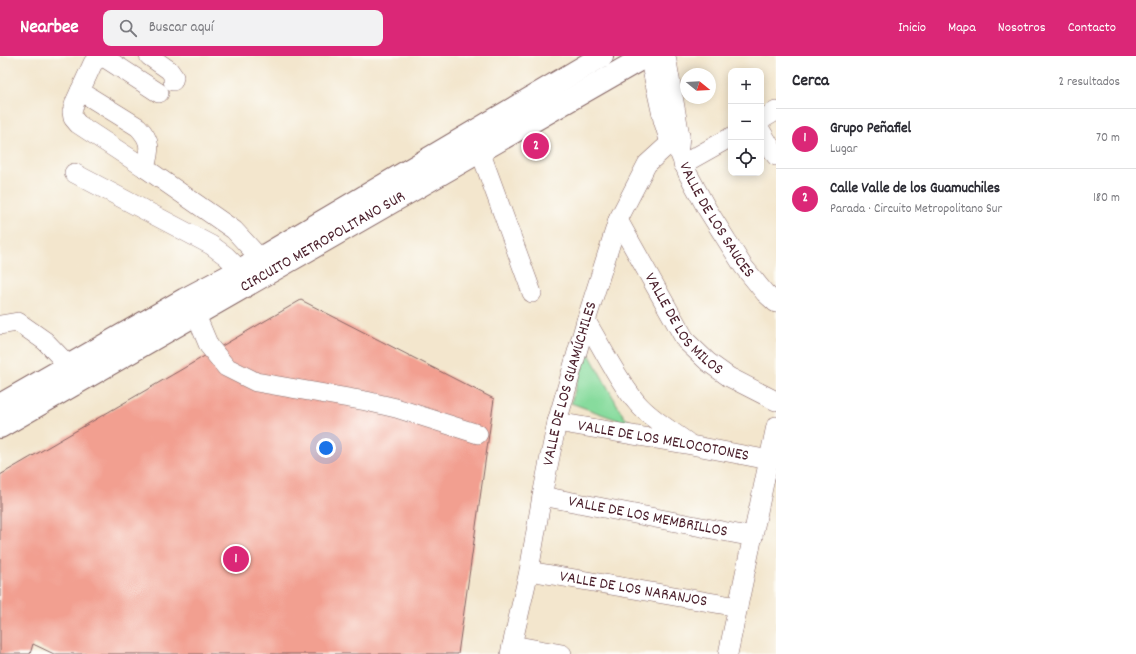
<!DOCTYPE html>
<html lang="es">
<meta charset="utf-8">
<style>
:root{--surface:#fff;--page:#f2f2f3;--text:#2b2b33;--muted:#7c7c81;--line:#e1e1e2;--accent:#db2777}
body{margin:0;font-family:Dekko,sans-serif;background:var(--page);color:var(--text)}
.controls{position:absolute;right:12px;top:12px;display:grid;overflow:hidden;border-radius:8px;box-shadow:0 2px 10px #0003}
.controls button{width:36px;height:36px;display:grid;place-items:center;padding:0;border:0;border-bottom:1px solid var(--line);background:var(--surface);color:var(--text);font:20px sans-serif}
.compass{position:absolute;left:680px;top:12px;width:36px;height:36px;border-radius:50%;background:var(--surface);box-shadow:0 2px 10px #0003;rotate:108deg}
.you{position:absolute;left:326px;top:392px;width:14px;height:14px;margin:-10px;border:3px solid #fff;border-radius:50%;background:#1a73e8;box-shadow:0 0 0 6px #1a73e833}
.badge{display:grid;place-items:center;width:26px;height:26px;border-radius:50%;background:var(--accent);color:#fff;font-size:13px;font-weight:700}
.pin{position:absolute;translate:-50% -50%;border:2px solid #fff;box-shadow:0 1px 4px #0006}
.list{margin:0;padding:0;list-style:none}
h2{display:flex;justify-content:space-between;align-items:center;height:52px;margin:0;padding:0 16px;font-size:17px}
h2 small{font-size:13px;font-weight:400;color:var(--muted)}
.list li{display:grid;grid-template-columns:26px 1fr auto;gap:12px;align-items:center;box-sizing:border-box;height:60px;padding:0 16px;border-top:1px solid var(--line)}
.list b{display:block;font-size:15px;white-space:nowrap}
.list p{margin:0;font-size:13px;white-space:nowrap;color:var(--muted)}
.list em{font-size:13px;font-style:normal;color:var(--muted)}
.icon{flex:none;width:22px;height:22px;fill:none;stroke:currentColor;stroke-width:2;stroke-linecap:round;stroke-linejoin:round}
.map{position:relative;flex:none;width:776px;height:598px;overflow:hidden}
header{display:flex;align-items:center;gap:24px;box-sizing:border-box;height:56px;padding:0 20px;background:var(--accent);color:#fff}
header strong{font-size:19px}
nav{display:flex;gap:22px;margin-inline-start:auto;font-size:14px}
.search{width:280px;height:36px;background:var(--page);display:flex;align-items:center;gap:10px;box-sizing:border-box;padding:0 14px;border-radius:8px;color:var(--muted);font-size:15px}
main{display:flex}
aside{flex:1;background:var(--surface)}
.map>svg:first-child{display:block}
.green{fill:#87db9d;stroke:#687d64}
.building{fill:#f29f90}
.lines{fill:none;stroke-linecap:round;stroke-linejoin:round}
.minor-casing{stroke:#856564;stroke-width:20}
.major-casing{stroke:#856564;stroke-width:24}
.minor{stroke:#fff;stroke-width:19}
.major{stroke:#fff;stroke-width:22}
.labels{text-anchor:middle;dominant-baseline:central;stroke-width:3;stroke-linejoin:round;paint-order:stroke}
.street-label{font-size:16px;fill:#4a1f2b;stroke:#fdfcf7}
</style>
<header>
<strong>Nearbee</strong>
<div class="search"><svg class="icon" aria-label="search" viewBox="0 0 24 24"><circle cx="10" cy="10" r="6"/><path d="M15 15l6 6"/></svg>Buscar aquí</div>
<nav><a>Inicio</a><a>Mapa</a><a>Nosotros</a><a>Contacto</a></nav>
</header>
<main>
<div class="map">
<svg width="776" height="598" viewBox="0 0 776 598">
<rect width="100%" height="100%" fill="#fdfcf7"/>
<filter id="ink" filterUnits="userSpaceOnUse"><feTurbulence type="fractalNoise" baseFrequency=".025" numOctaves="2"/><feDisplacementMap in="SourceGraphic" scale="8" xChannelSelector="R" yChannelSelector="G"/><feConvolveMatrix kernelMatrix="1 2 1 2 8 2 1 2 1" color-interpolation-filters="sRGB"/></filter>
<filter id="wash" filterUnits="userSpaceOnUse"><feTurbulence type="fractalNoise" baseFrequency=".012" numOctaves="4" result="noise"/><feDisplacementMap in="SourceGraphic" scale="16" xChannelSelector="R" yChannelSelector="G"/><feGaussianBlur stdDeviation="0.9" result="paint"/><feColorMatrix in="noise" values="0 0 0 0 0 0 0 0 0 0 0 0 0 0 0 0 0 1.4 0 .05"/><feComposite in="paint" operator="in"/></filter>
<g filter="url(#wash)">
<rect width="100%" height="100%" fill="#f3e6cd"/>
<!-- green -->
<path class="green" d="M587 294 624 361 637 371 571 347Z"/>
<g id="blocks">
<!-- building -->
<path class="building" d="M301 244 494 343 458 598H54L33 588 30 598H0V419Z"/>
</g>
</g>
<g filter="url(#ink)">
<use href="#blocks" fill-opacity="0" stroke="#856564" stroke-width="1"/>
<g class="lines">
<defs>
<g id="minor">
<path d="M102 0 93 7 75 46 72 56 73 62 78 68 145 112 234 174 270 213"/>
<path d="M102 0 159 37"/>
<path d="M149 0 169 14 174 21 173 25"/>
<path id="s1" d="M649 0 663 64 670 87 679 96 688 118 707 153 743 210 765 237 776 247"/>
<path d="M666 0 680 80 679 91"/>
<path d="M80 35 138 71C152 85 150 94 145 112"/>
<path d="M761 64 776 55"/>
<path d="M761 75 776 100"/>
<path d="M472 84 480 95 532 237"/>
<path d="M683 108 731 81"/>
<path d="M74 117 211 189 226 200 240 214"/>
<path id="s2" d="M618 164 686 285 708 306 729 321 776 345"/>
<path d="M190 245 209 290 226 311 256 326 366 345 396 352 478 378"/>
<path d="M586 265C602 291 618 325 638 348 651 363 672 375 687 386"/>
<path d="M0 269 18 266 45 285 69 310"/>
<path id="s3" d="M557 366 691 389 769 404"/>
<path id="s4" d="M542 440 753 481"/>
<path id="s5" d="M529 515 738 551"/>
<path d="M512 589 562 598"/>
<path id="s6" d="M510 598 529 515 542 440 557 366 586 265 618 164 647 108 670 87 680 80"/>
<path d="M728 598 776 370"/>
</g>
<g id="major">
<path d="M0 349 185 243 240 214 602 0"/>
<path id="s7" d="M0 371 646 0"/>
</g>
</defs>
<!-- minor casing -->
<use href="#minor" class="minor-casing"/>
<!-- major casing -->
<use href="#major" class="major-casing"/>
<!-- minor -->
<use href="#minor" class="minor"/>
<!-- major -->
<use href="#major" class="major"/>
</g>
</g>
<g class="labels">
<!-- street labels -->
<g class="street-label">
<text stroke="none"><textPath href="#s1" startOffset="180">VALLE DE LOS SAUCES</textPath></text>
<text stroke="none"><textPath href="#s7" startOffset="372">CIRCUITO METROPOLITANO SUR</textPath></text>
<text stroke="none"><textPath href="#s2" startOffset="124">VALLE DE LOS MILOS</textPath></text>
<text stroke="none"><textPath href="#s6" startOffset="277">VALLE DE LOS GUAMÚCHILES</textPath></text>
<text stroke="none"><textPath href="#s3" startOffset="108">VALLE DE LOS MELOCOTONES</textPath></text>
<text stroke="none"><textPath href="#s4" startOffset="108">VALLE DE LOS MEMBRILLOS</textPath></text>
<text stroke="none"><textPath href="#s5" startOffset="106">VALLE DE LOS NARANJOS</textPath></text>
</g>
</g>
</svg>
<div class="controls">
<button>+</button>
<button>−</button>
<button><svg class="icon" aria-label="locate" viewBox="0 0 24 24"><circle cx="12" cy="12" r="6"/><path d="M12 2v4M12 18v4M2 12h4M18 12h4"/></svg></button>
</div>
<svg class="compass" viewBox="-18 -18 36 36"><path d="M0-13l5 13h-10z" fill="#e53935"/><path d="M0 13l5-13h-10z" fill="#7c7c81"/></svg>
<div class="you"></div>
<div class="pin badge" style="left:236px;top:503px">1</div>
<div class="pin badge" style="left:536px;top:90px">2</div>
</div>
<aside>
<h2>Cerca<small>2 resultados</small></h2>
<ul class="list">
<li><span class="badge">1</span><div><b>Grupo Peñafiel</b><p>Lugar</p></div><em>70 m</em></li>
<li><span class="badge">2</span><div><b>Calle Valle de los Guamuchiles</b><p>Parada · Circuito Metropolitano Sur</p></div><em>180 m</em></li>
</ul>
</aside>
</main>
